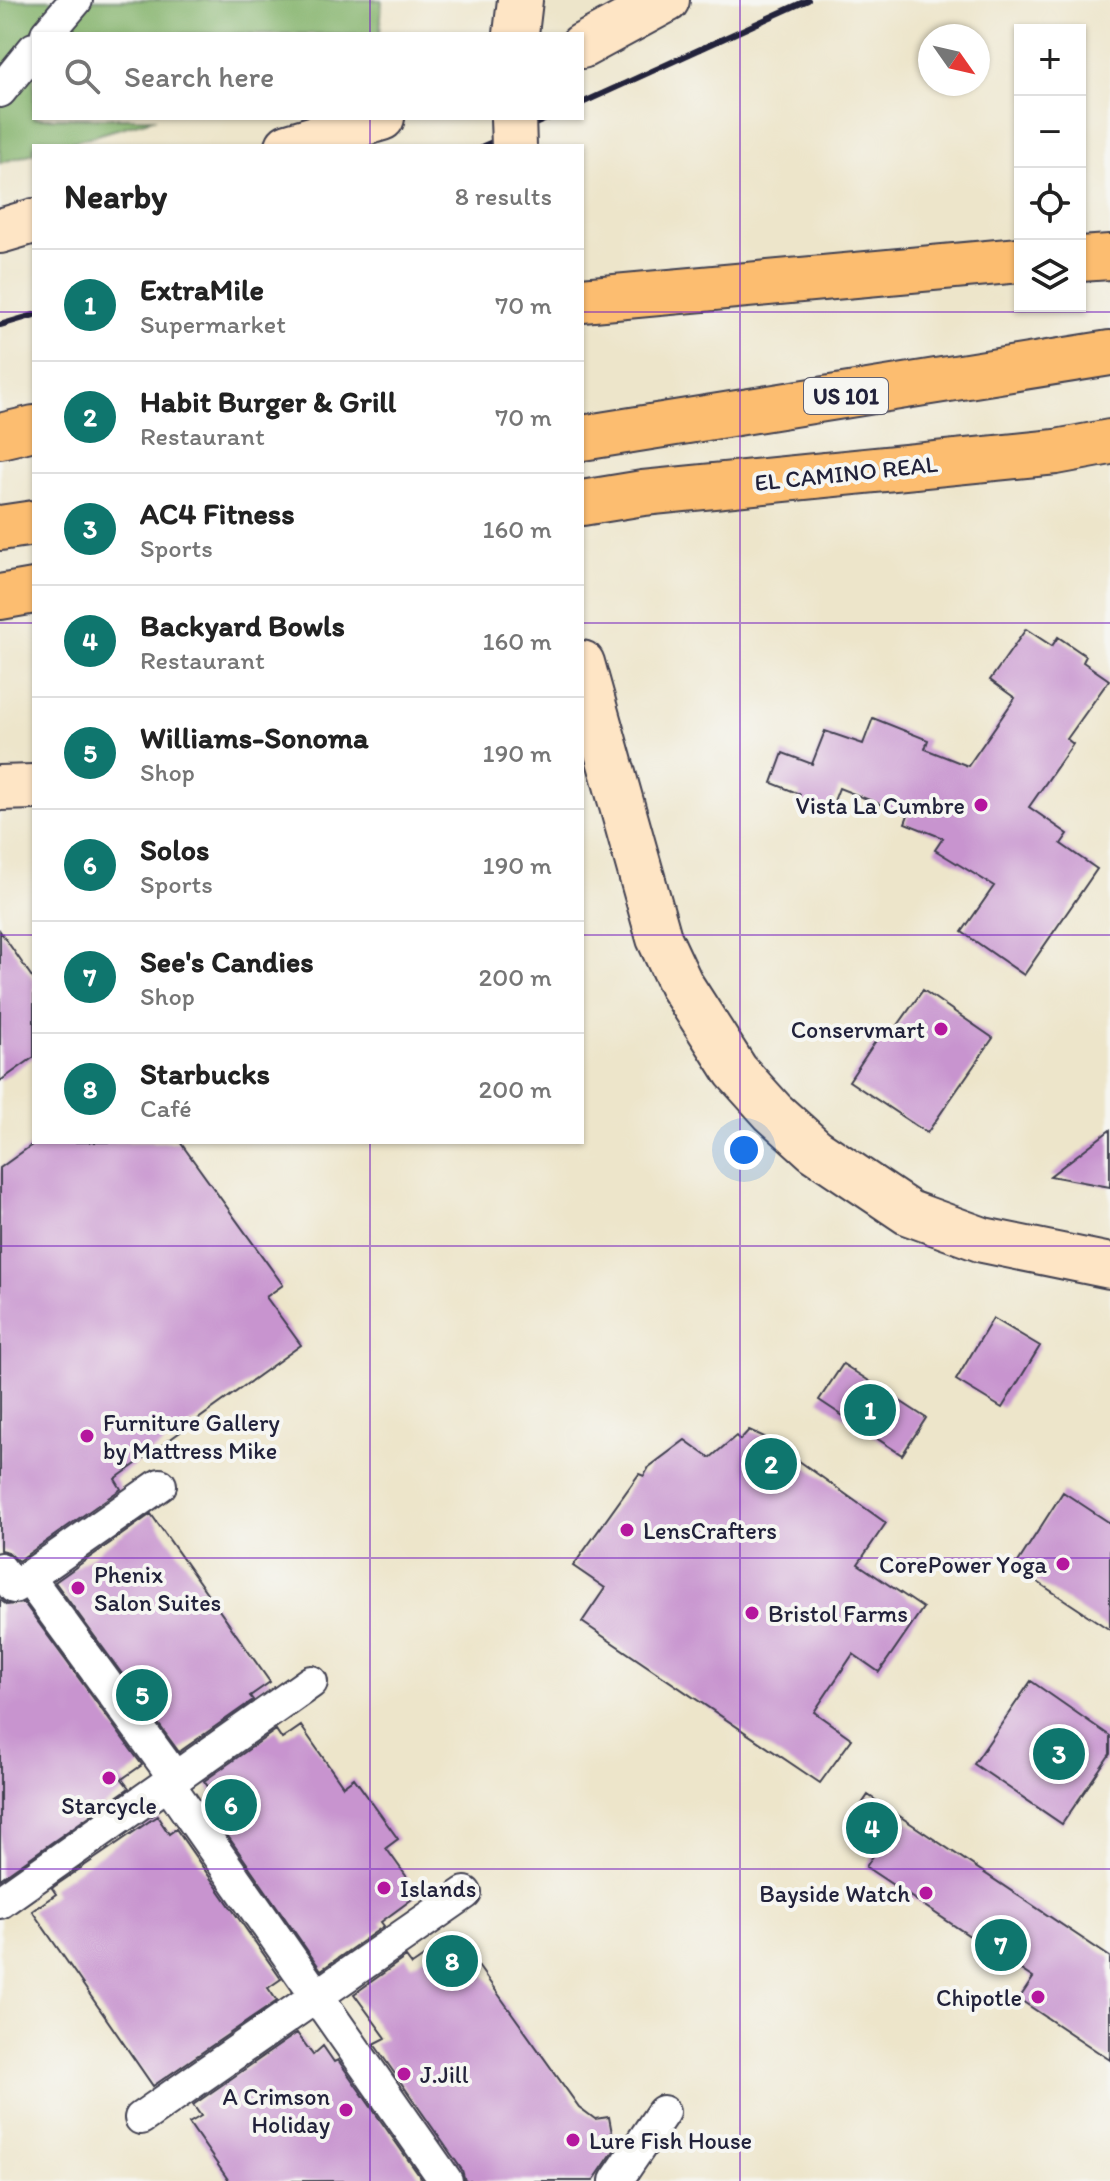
<!DOCTYPE html>
<meta charset="utf-8">
<style>
:root{--surface:#fff;--page:#f2f2f2;--text:#222;--muted:#767676;--line:#e0e0e0;--accent:#0f766e}
body{margin:0;font-family:Itim,sans-serif;background:var(--page);color:var(--text)}
.controls{position:absolute;right:24px;top:24px;display:grid;overflow:hidden;border-radius:0px;box-shadow:0 2px 6px #0004}
.controls button{width:72px;height:72px;display:grid;place-items:center;padding:0;border:0;border-bottom:2px solid var(--line);background:var(--surface);color:var(--text);font:40px sans-serif}
.compass{position:absolute;left:918px;top:24px;width:72px;height:72px;border-radius:50%;background:var(--surface);box-shadow:0 2px 6px #0004;rotate:124deg}
.you{position:absolute;left:744px;top:1150px;width:28px;height:28px;margin:-20px;border:6px solid #fff;border-radius:50%;background:#1a73e8;box-shadow:0 0 0 12px #1a73e833}
.badge{display:grid;place-items:center;width:52px;height:52px;border-radius:50%;background:var(--accent);color:#fff;font-size:26px;font-weight:700}
.pin{position:absolute;translate:-50% -50%;border:4px solid #fff;box-shadow:0 2px 8px #0006}
.list{margin:0;padding:0;list-style:none}
h2{display:flex;justify-content:space-between;align-items:center;height:104px;margin:0;padding:0 32px;font-size:34px}
h2 small{font-size:26px;font-weight:400;color:var(--muted)}
.list li{display:grid;grid-template-columns:52px 1fr auto;gap:24px;align-items:center;box-sizing:border-box;height:112px;padding:0 32px;border-top:2px solid var(--line)}
.list b{display:block;font-size:30px;white-space:nowrap}
.list p{margin:0;font-size:26px;white-space:nowrap;color:var(--muted)}
.list em{font-size:26px;font-style:normal;color:var(--muted)}
.icon{flex:none;width:44px;height:44px;fill:none;stroke:currentColor;stroke-width:2;stroke-linecap:round;stroke-linejoin:round}
.map{position:relative;flex:none;width:1110px;height:2181px;overflow:hidden}
.search{position:absolute;background:var(--surface);box-shadow:0 2px 6px #0004;left:32px;top:32px;width:552px;height:88px;display:flex;align-items:center;gap:20px;box-sizing:border-box;padding:0 28px;border-radius:0px;color:var(--muted);font-size:30px}
.panel{position:absolute;background:var(--surface);box-shadow:0 2px 6px #0004;left:32px;top:144px;width:552px;height:1000px;border-radius:0px}
.map>svg:first-child{display:block}
.forest{fill:#84b36c;stroke:#536a54;stroke-width:2}
.building{fill:#c894cf}
.lines{fill:none;stroke-linecap:round;stroke-linejoin:round}
.street-casing{stroke:#403f50;stroke-width:36}
.secondary-casing{stroke:#403f50;stroke-width:48}
.highway-casing{stroke:#403f50;stroke-width:48}
.street{stroke:#fff;stroke-width:32}
.secondary{stroke:#fee5c5;stroke-width:44}
.highway{stroke:#fcbd6f;stroke-width:44}
.rail{stroke:#22223b;stroke-width:6}
.secondary-bridge-casing{stroke:#403f50;stroke-width:48;stroke-linecap:butt}
.secondary-bridge{stroke:#fee5c5;stroke-width:44}
.grid{fill:none;stroke:#7b2cbf;stroke-width:2;stroke-opacity:0.55}
.poi-dot{fill:#b5179e;stroke:#f6f6f2;stroke-width:3}
.labels{text-anchor:middle;dominant-baseline:central;stroke-width:8;stroke-linejoin:round;paint-order:stroke}
.shield{fill:#f6f6f2;stroke:#626272;stroke-width:2}
.shield-label{font-size:22px;font-weight:bold;fill:#22223b}
.street-label{font-size:24px;fill:#22223b;stroke:#f6f6f2}
.poi-label{font-size:24px;fill:#22223b;stroke:#f6f6f2;text-anchor:start}
</style>
<div class="map">
<svg width="1110" height="2181" viewBox="0 0 1110 2181">
<rect width="100%" height="100%" fill="#f6f6f2"/>
<filter id="ink" filterUnits="userSpaceOnUse"><feTurbulence type="fractalNoise" baseFrequency=".0125" numOctaves="2"/><feDisplacementMap in="SourceGraphic" scale="16" xChannelSelector="R" yChannelSelector="G"/><feConvolveMatrix kernelMatrix="1 2 1 2 8 2 1 2 1" color-interpolation-filters="sRGB"/></filter>
<filter id="wash" filterUnits="userSpaceOnUse"><feTurbulence type="fractalNoise" baseFrequency=".006" numOctaves="4" result="noise"/><feDisplacementMap in="SourceGraphic" scale="32" xChannelSelector="R" yChannelSelector="G"/><feGaussianBlur stdDeviation="1.8" result="paint"/><feColorMatrix in="noise" values="0 0 0 0 0 0 0 0 0 0 0 0 0 0 0 0 0 1.4 0 .05"/><feComposite in="paint" operator="in"/></filter>
<g filter="url(#wash)">
<rect width="100%" height="100%" fill="#ede5ca"/>
<!-- forest -->
<path class="forest" d="M0 0H382L380 34H34V118H156L58 146H34V153L0 163Z"/>
<g id="blocks">
<!-- building -->
<path class="building" d="M1026 629 1052 646 1058 637 1086 656 1083 662 1109 680 1067 739 1073 744 1029 807 1068 834 1061 844 1097 869 1024 975 962 932 994 886 935 850 943 838 905 823 908 815 839 788 829 814 797 802 800 794 772 783 783 753 812 764 825 731 863 744 873 718 928 740 925 749 968 766 1015 698 990 680Z
M0 931 34 980V1057L0 1081Z
M923 990 993 1038 927 1133 849 1081 883 1030 891 1035Z
M1110 1130V1187L1050 1176Z
M36 1142H180L283 1285 266 1297 301 1345 115 1479 121 1489 18 1561 8 1552 0 1550V1168Z
M993 1318 1040 1346 1002 1408 956 1380Z
M843 1364 926 1418 902 1455 819 1400Z
M749 1430 767 1438 886 1523 858 1564 923 1608 879 1672 853 1654 814 1712 852 1739 820 1783 582 1622 605 1588 573 1566 639 1474 644 1476 649 1467 685 1440 710 1458 736 1436 740 1440Z
M1063 1492 1110 1523V1630L1015 1567Z
M151 1514 270 1682 250 1696 253 1700 179 1752 55 1582Z
M0 1600 7 1605 24 1603 142 1765 122 1779 129 1788 0 1879Z
M1031 1681 1110 1736V1754L1062 1824 974 1764Z
M301 1726 343 1786 354 1778 398 1839 386 1848 419 1894 381 1922 384 1926 321 1970 209 1809 219 1802 204 1781 276 1730 282 1739Z
M868 1795 1110 1957V2060L1019 1999 1033 1978 866 1867 880 1845 848 1825Z
M157 1816 169 1834 176 1829 281 1979 268 1988 277 2001 153 2086 32 1911 56 1894 52 1888Z
M456 1935 579 2107 595 2119 609 2117 615 2149 593 2181H465L462 2170 374 2044 386 2038 354 1994 406 1957 412 1965Z
M297 2033 313 2055 323 2046 334 2062 338 2060 423 2181H229L189 2123 201 2116 193 2105Z"/>
</g>
</g>
<g filter="url(#ink)">
<use href="#blocks" fill-opacity="0" stroke="#403f50" stroke-width="2"/>
<g class="lines">
<defs>
<path id="street" d="M47 34 76 0
M0 91 34 49
M0 1569 14 1587 160 1485
M28 1577 175 1778
M169 1785 446 2181
M0 1902 311 1682
M141 2118 465 1893
M616 2181 663 2112"/>
<path id="secondary" d="M516 34 520 0
M582 46 667 0
M288 146 382 118
M0 231 34 221
M582 663 659 938 681 985 736 1071 773 1112 815 1150 909 1213 983 1240 1110 1266
M0 788 34 787"/>
<path id="highway" d="M1080 259 1110 257
M582 300 1020 260
M0 436 34 428
M582 438 1110 353
M582 503 643 493 1056 452 1110 442
M0 528 34 523
M0 597 34 591"/>
</defs>
<!-- street casing -->
<use href="#street" class="street-casing"/>
<!-- secondary casing -->
<use href="#secondary" class="secondary-casing"/>
<!-- highway casing -->
<use href="#highway" class="highway-casing"/>
<!-- street -->
<use href="#street" class="street"/>
<!-- secondary -->
<use href="#secondary" class="secondary"/>
<!-- highway -->
<use href="#highway" class="highway"/>
<!-- rail -->
<path class="rail" d="M582 103 808 0
M483 146 549 118
M0 325 34 315"/>
<defs>
<path id="secondary-bridge" d="M513 118 514 146"/>
</defs>
<!-- secondary-bridge casing -->
<use href="#secondary-bridge" class="secondary-bridge-casing"/>
<!-- secondary-bridge -->
<use href="#secondary-bridge" class="secondary-bridge"/>
</g>
</g>
<!-- grid -->
<path class="grid" d="M370 0V34M740 0V2181M370 118V146M0 312H34M582 312H1110M0 623H34M582 623H1110M0 935H34M582 935H1110M370 1142V2181M0 1246H1110M0 1558H1110M0 1869H1110"/>
<!-- markers -->
<g class="poi-dot">
<circle cx="981" cy="805" r="8"/>
<circle cx="941" cy="1029" r="8"/>
<circle cx="87" cy="1436" r="8"/>
<circle cx="627" cy="1530" r="8"/>
<circle cx="1063" cy="1564" r="8"/>
<circle cx="78" cy="1588" r="8"/>
<circle cx="752" cy="1613" r="8"/>
<circle cx="109" cy="1778" r="8"/>
<circle cx="384" cy="1888" r="8"/>
<circle cx="926" cy="1893" r="8"/>
<circle cx="1038" cy="1997" r="8"/>
<circle cx="404" cy="2074" r="8"/>
<circle cx="346" cy="2110" r="8"/>
<circle cx="573" cy="2140" r="8"/>
</g>
<g class="labels">
<!-- shield labels -->
<rect class="shield" x="804" y="378" width="84" height="36" rx="6"/>
<g class="shield-label">
<text x="846" y="396">US 101</text>
</g>
<!-- street labels -->
<g class="street-label">
<text transform="translate(846 473) rotate(-6)">EL CAMINO REAL</text>
</g>
<!-- poi labels -->
<g class="poi-label">
<text x="965" y="805" text-anchor="end">Vista La Cumbre</text>
<text x="925" y="1029" text-anchor="end">Conservmart</text>
<text x="103" y="1422">Furniture Gallery<tspan x="103" dy="28">by Mattress Mike</tspan></text>
<text x="643" y="1530">LensCrafters</text>
<text x="1047" y="1564" text-anchor="end">CorePower Yoga</text>
<text x="94" y="1574">Phenix<tspan x="94" dy="28">Salon Suites</tspan></text>
<text x="768" y="1613">Bristol Farms</text>
<text x="109" y="1805" text-anchor="middle">Starcycle</text>
<text x="400" y="1888">Islands</text>
<text x="910" y="1893" text-anchor="end">Bayside Watch</text>
<text x="1022" y="1997" text-anchor="end">Chipotle</text>
<text x="420" y="2074">J.Jill</text>
<text x="330" y="2096" text-anchor="end">A Crimson<tspan x="330" dy="28">Holiday</tspan></text>
<text x="589" y="2140">Lure Fish House</text>
</g>
</g>
</svg>
<div class="controls">
<button>+</button>
<button>−</button>
<button><svg class="icon" aria-label="locate" viewBox="0 0 24 24"><circle cx="12" cy="12" r="6"/><path d="M12 2v4M12 18v4M2 12h4M18 12h4"/></svg></button>
<button><svg class="icon" aria-label="layers" viewBox="0 0 24 24"><path d="M12 4l9 5-9 5-9-5zM3 14l9 5 9-5"/></svg></button>
</div>
<svg class="compass" viewBox="-18 -18 36 36"><path d="M0-13l5 13h-10z" fill="#e53935"/><path d="M0 13l5-13h-10z" fill="#767676"/></svg>
<div class="you"></div>
<div class="pin badge" style="left:870px;top:1410px">1</div>
<div class="pin badge" style="left:771px;top:1464px">2</div>
<div class="pin badge" style="left:1059px;top:1754px">3</div>
<div class="pin badge" style="left:872px;top:1828px">4</div>
<div class="pin badge" style="left:142px;top:1695px">5</div>
<div class="pin badge" style="left:231px;top:1805px">6</div>
<div class="pin badge" style="left:1001px;top:1945px">7</div>
<div class="pin badge" style="left:452px;top:1961px">8</div>
<div class="search"><svg class="icon" aria-label="search" viewBox="0 0 24 24"><circle cx="10" cy="10" r="6"/><path d="M15 15l6 6"/></svg>Search here</div>
<section class="panel">
<h2>Nearby<small>8 results</small></h2>
<ul class="list">
<li><span class="badge">1</span><div><b>ExtraMile</b><p>Supermarket</p></div><em>70 m</em></li>
<li><span class="badge">2</span><div><b>Habit Burger &amp; Grill</b><p>Restaurant</p></div><em>70 m</em></li>
<li><span class="badge">3</span><div><b>AC4 Fitness</b><p>Sports</p></div><em>160 m</em></li>
<li><span class="badge">4</span><div><b>Backyard Bowls</b><p>Restaurant</p></div><em>160 m</em></li>
<li><span class="badge">5</span><div><b>Williams-Sonoma</b><p>Shop</p></div><em>190 m</em></li>
<li><span class="badge">6</span><div><b>Solos</b><p>Sports</p></div><em>190 m</em></li>
<li><span class="badge">7</span><div><b>See's Candies</b><p>Shop</p></div><em>200 m</em></li>
<li><span class="badge">8</span><div><b>Starbucks</b><p>Café</p></div><em>200 m</em></li>
</ul>
</section>
</div>
